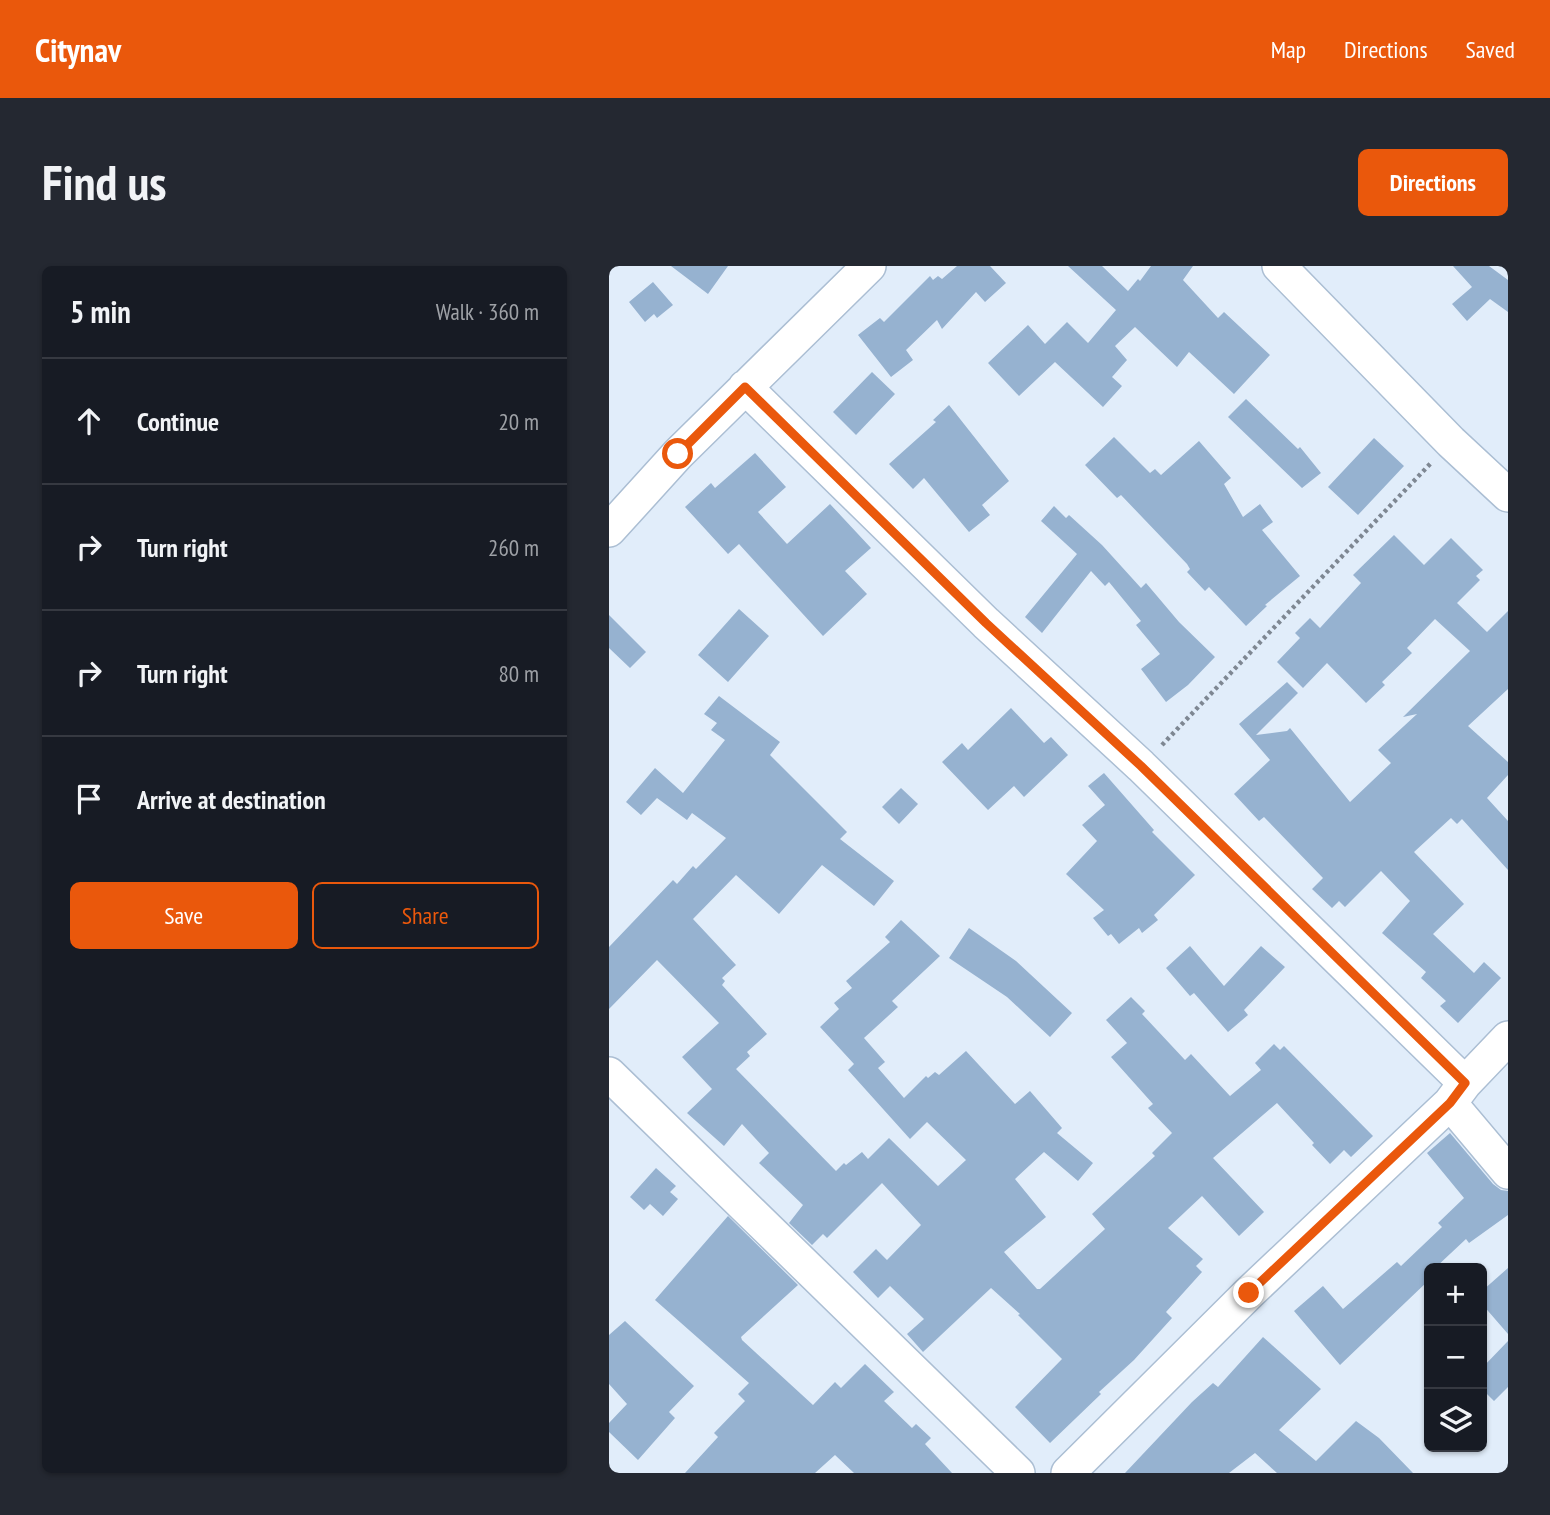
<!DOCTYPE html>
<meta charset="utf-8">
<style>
:root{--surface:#171b24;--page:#242831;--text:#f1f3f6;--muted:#9ea1a6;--line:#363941;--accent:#ea580c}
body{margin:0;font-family:"PT Sans Narrow",sans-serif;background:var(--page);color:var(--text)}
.controls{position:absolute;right:21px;bottom:21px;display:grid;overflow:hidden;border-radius:10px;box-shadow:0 2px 5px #0004}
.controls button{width:63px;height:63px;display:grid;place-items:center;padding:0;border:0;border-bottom:2px solid var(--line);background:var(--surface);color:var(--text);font:35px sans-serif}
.stop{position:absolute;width:21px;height:21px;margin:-16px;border:5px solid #ea580c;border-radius:50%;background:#fff}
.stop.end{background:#ea580c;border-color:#fff;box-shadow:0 2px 7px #0008}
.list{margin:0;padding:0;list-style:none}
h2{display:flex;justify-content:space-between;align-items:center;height:91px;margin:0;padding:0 28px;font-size:30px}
h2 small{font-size:23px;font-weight:400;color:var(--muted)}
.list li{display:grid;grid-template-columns:46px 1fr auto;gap:21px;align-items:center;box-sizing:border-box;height:126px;padding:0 28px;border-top:2px solid var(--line)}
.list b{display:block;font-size:26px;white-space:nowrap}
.list em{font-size:23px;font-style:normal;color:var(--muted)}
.actions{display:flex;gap:14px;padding:21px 28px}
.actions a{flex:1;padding:16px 0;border:2px solid var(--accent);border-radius:10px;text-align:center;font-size:24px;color:var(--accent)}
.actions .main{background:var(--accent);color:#fff}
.icon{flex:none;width:38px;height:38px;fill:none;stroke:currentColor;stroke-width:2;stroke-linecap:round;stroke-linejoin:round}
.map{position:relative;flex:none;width:899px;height:1207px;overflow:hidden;border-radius:10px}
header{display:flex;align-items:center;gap:42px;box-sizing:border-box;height:98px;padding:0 35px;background:var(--accent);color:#fff}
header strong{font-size:33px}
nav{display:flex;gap:38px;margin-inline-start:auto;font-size:24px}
.intro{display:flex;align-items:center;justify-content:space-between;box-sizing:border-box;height:168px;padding:0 42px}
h1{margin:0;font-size:49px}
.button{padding:18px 32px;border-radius:10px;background:var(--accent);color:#fff;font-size:24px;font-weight:700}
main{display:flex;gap:42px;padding:0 42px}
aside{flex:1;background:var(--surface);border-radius:10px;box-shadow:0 2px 5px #0004}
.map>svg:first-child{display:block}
.building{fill:#96b2d0}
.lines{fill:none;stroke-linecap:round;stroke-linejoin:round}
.minor-casing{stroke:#abbed3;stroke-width:36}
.path{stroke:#7e8792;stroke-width:4.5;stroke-dasharray:3.5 3.5;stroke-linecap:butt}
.minor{stroke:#fff;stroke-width:33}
.route{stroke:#ea580c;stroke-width:9}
</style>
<header>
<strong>Citynav</strong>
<nav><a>Map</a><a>Directions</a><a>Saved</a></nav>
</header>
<div class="intro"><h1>Find us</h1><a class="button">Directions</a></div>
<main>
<aside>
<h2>5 min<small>Walk · 360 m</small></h2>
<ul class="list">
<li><svg class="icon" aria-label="ahead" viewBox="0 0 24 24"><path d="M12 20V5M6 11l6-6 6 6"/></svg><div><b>Continue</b></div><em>20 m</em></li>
<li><svg class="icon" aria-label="right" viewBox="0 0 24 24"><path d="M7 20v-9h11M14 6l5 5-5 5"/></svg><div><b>Turn right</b></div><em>260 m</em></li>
<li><svg class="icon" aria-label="right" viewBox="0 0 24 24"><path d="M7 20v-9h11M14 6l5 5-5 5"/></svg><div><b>Turn right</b></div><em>80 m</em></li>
<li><svg class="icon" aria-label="arrive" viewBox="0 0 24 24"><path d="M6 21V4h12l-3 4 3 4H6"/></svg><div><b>Arrive at destination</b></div></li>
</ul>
<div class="actions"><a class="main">Save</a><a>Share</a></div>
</aside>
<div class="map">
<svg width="899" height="1207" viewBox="0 0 899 1207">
<rect width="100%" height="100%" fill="#e1edfa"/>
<!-- building -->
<path class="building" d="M62 0H119L99 28Z
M348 0H381L397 17 376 36 367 26 333 63 328 54 297 84 304 94 282 111 249 69 271 52 275 56 321 10 324 14 329 10 333 13Z
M459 0H493L519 25 529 13 531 15 542 0H584L574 14 609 52 615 46 661 89 625 128 580 86 568 101 526 61 506 80 518 94 503 111 513 120 494 141 446 96 410 130 379 97 419 59 436 78 458 56 479 77 507 44Z
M844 0H880L899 14V46L881 33 858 55 843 38 863 21Z
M44 16 64 39 48 52 45 48 36 56 20 36Z
M263 106 286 128 247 169 224 146Z
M637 133 689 183 691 181 712 207 693 222 619 151Z
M340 139 400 215 373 239 381 249 360 266 315 212 304 223 280 198 327 156 324 154Z
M505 171 541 207 546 203 552 209 590 175 622 212 615 218 634 251 651 238 664 256 653 264 691 310 656 339 658 340 637 360 600 321 596 325 578 306 581 303 578 298 512 229 508 232 476 199Z
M765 172 795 200 749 249 719 221Z
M146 187 177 221 149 246 178 278 221 238 262 282 236 305 258 328 214 370 130 278 119 288 76 241 102 217 106 222Z
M445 240 457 252 460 249 493 279 532 322 537 317 570 356 606 391 579 419 557 436 532 403 551 388 527 359 532 355 500 316 496 320 482 305 433 367 416 351 468 288 432 255Z
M785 269 815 299 842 272 874 304 867 310 871 314 848 337 878 366 899 345V423L859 460 899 496V509L878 532 899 555V604L853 553 848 558 842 552 805 586 855 638 824 668 865 707 875 696 892 712 849 757 831 740 837 735 812 712 817 706 773 667 801 635 772 605 736 641 730 635 723 642 703 623 714 612 655 551 650 555 625 528 661 494 630 458 678 416 689 427 647 469 678 465 681 462 741 536 782 497 769 484 808 448 794 451 861 385 826 353 798 382 803 387 773 416 776 419 757 437 718 397 694 422 668 396 691 372 686 367 701 352 711 362 752 317 744 309Z
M130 343 160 370 119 416 89 389Z
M0 349 37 386 21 402 0 382Z
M110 430 171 476 161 489 238 566 231 573 285 615 265 640 213 599 170 648 127 609 84 653 127 699 113 712 116 715 113 719 158 768 138 786 141 790 127 803 227 905 235 897 237 899 253 886 259 893 280 872 329 920 357 894 318 856 301 873 239 804 245 798 211 761 230 743 225 737 243 722 237 715 281 676 276 671 292 654 331 690 283 735 289 741 255 772 276 796 269 802 295 832 317 810 319 812 326 806 330 809 357 785 406 838 421 825 453 862 448 867 484 897 469 915 435 886 406 913 437 951 395 986 428 1023H431L496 963 483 948 546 890 543 887 563 867 539 842 544 838 502 791 518 777 497 754 522 731 536 745 533 748 576 794 582 788 621 830 652 804 646 797 665 778 671 784 675 780 764 870 742 891 735 884 721 898 703 879 705 877 668 837 604 892 655 946 630 970 593 930 559 962 594 993 587 1000 593 1006 557 1046 563 1052 525 1094 490 1126 492 1128 441 1177 406 1141 453 1093 409 1049 411 1048 382 1022 314 1086 298 1068 315 1053 281 1020 269 1032 244 1006 267 983 278 994 312 959 273 917 218 972 214 968 203 979 180 957 194 939 150 897 160 887 133 858 115 880 78 847 103 823 73 791 110 757 48 694 0 743V681L64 614 68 618 84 600 87 603 117 572 83 547 78 554 48 532 32 549 17 536 46 502 74 527 116 474 102 464 108 457 95 448Z
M402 442 435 477 442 471 459 489 415 531 405 520 379 544 333 496 353 477 359 484Z
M495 507 545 564 543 566 586 609 545 649 549 654 533 667 530 662 510 678 502 668 499 670 484 652 495 644 457 608 488 575 473 559 496 539 479 520Z
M292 522 309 538 290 558 273 541Z
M360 662 407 695 463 747 441 771 398 731 340 692Z
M581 680 615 720 652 680 676 701 635 744 639 749 619 766 585 727 581 730 557 702Z
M841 867 884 918 892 924 899 925V949L860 977 857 973 826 1002H820V1014L731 1099 685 1045 714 1020 734 1043 788 996 792 1000 833 961 829 957 855 932 818 887Z
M47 902 67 920 61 926 69 933 54 950 41 938 35 944 21 931Z
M119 950 189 1019 132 1071 133 1074 204 1139 226 1116 232 1122 256 1098 285 1126 275 1135 303 1162 307 1158 322 1172 316 1178 343 1207H245L226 1189 206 1207H76L109 1171 105 1167 136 1135 129 1128 140 1117 46 1034Z
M899 1002V1068L873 1038V1025Z
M16 1055 85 1120 60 1146 66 1152 29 1194 0 1166V1157L18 1138 0 1118V1069Z
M654 1071 712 1123 670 1164 707 1195 747 1155 770 1172 804 1207H668L646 1187 620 1207H516L583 1136 604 1117 609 1121Z
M899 1075V1121L885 1135 873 1123V1102Z"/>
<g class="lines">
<defs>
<path id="minor" d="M670 0 842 176 899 229
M136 121 377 357 532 500 856 817
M0 264 69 188 260 0
M0 808 409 1207
M841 837 899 906
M459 1207 640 1027 841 837 856 817 899 772"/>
</defs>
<!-- minor casing -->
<use href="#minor" class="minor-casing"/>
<!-- path -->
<path class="path" d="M553 479 822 197"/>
<!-- minor -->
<use href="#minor" class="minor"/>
</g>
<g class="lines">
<!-- route -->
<path class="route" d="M69 188 136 121 377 357 532 500 856 817 841 837 640 1027"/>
</g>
</svg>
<div class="controls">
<button>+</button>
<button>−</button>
<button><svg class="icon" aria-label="layers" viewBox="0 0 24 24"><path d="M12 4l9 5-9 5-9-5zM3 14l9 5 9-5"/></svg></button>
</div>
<div class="stop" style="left:69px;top:188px"></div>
<div class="stop end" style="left:640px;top:1027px"></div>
</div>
</main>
